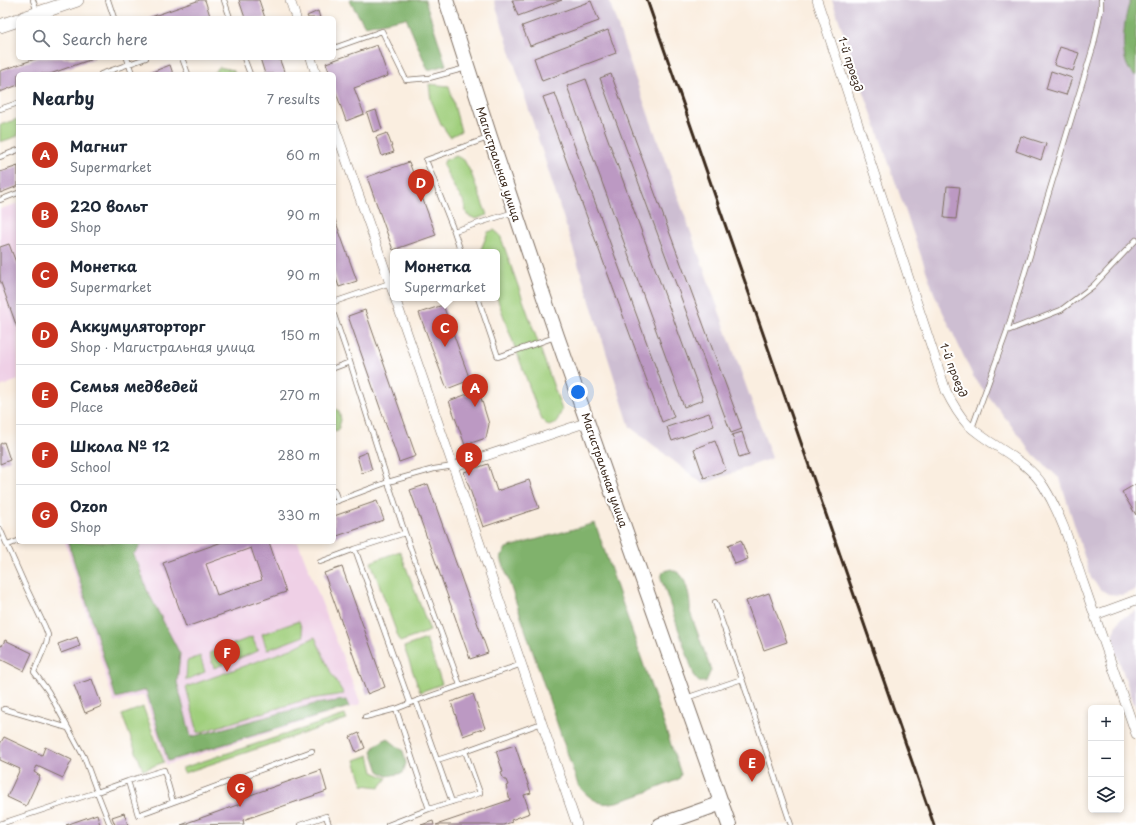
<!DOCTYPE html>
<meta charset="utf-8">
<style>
:root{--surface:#fff;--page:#f6f6f7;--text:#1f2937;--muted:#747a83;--line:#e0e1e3;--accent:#c8321e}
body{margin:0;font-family:"Playpen Sans",sans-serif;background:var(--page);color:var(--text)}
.controls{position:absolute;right:12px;bottom:12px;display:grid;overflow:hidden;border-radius:6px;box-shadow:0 2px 6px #0003}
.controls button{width:36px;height:36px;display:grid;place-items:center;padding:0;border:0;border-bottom:1px solid var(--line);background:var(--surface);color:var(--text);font:20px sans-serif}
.you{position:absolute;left:578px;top:392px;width:14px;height:14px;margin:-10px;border:3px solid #fff;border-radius:50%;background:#1a73e8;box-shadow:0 0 0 6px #1a73e833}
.badge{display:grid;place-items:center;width:26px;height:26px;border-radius:50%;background:var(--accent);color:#fff;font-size:13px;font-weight:700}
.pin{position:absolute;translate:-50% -33px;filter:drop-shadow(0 1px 2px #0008)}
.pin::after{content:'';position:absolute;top:21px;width:14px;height:12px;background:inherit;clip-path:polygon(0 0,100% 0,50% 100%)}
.popup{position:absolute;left:390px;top:249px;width:110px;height:52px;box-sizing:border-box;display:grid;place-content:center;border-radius:6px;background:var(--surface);filter:drop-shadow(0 1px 3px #0005);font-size:13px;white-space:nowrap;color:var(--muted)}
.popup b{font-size:15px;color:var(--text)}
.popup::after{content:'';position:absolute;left:50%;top:100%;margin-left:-8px;border:8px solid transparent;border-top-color:var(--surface)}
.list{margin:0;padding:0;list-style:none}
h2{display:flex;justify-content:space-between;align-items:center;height:52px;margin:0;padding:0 16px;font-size:17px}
h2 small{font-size:13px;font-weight:400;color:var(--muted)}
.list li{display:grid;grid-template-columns:26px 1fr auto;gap:12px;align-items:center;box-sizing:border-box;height:60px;padding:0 16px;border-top:1px solid var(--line)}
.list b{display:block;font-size:15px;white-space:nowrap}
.list p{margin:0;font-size:13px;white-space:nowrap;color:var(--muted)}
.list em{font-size:13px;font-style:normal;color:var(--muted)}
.icon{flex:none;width:22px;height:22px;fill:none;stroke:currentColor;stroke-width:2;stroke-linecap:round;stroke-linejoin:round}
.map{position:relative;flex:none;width:1136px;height:825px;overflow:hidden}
.search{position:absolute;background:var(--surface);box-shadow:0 2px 6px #0003;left:16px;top:16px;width:320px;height:44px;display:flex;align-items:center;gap:10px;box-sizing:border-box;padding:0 14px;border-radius:6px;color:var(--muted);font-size:15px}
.panel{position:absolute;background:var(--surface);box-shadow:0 2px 6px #0003;left:16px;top:72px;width:320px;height:472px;border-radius:6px}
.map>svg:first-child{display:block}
.built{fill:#efd0e6}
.industrial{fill:#cdbed2}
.green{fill:#a0cf7d;stroke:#6e7c4e}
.forest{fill:#80b26c;stroke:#5e6e45}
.building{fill:#bc99c3;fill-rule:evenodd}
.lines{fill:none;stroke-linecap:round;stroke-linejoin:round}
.lane-casing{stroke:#7e6f62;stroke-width:6}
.street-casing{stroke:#7e6f62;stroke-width:10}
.secondary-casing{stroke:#7e6f62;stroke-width:14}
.primary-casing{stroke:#7e6f62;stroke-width:16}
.lane{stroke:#fff;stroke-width:4.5}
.street{stroke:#fff;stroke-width:9}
.secondary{stroke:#fff;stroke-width:13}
.primary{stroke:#fff;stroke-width:14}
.rail{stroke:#3b2a1e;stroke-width:3}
.labels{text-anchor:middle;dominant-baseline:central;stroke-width:4;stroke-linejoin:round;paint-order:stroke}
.street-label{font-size:11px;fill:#3b2a1e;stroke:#fff}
</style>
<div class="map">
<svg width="1136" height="825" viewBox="0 0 1136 825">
<rect width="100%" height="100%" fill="#fff"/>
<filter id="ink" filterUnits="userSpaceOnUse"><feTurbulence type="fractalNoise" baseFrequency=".025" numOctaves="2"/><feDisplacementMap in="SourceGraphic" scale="8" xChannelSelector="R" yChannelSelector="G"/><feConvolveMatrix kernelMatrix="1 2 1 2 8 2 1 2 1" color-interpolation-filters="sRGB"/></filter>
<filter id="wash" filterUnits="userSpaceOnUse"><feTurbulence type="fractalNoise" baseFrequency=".012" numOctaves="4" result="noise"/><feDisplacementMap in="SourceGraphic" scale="16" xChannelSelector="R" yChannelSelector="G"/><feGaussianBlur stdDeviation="0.9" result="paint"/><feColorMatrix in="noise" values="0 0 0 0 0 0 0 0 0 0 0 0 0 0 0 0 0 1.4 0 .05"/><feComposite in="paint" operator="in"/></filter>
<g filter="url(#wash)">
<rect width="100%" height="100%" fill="#faeee0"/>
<!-- built -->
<path class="built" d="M18 203V380L0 387V209Z
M65 542H298L361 704 166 765 144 695 114 703Z"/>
<!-- industrial -->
<path class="industrial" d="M494 0H609L632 69 772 458 703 484 630 427Z
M832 0H1136V590L1122 595 1108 594 1100 589 1091 578 1060 479 1034 455 973 376 934 293Z
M1136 611V709L1113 644 1114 632 1120 619Z"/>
<!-- green -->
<path class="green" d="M219 67 233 70 235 74H213Z
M429 84 449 86 461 131 450 137 441 124 431 100Z
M18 119V136L0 142V125Z
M456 156 464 160 471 173 487 215 476 219 467 215 463 200 456 191 443 165 445 160Z
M494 230 500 235 562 410 556 423 549 426 542 420 537 408 497 298V252H480L488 232Z
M334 408 339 411 341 420 338 430 334 431Z
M400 551 430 631 400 642 371 562Z
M299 621 304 636 267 650 262 634Z
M252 637 258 651 214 668 209 653Z
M315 637 331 673 344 694 304 700 198 733 186 687 291 649Z
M426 639 442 684 420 692 404 647Z
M200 656 205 672 186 680 187 661Z
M143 707 164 762 143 770 122 715Z
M345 715 347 719 184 773 182 768Z
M369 755 373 772 387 778 380 787 363 785 355 760Z"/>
<!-- forest -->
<path class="forest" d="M349 0H425L446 65 428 70 406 18 365 26Z
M1131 0H1136V76C1133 74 1129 70 1128 67 1120 53 1124 14 1131 0Z
M595 523 681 774 679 779C665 785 614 807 602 803 593 801 583 792 578 785L501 558 506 548Z
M68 542H142L137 551 133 554 138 564 147 590 180 654 177 682 191 737 315 704 346 700 349 707 168 761 146 690 116 698Z
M671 569C674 571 678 572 680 574 687 580 691 603 690 612L711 670 706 682H699L695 678 661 578 663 572Z
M387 738 403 751 406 763 403 773 387 776 379 771 372 751 376 745Z"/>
<g id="blocks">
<!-- building -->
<path class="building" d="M200 0H205L210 16 204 18H148Z
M239 0H259L265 18H245Z
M512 0H562L518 16Z
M591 1 599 21 530 46 522 26Z
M318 11 320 18H308L307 16Z
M608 30 616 53 542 81 534 58Z
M377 45 388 76 354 88 364 114 346 121 334 87V74H330L326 63Z
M1060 47 1079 53 1073 71 1054 65Z
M38 58H95L50 74H18V85L0 92V71Z
M260 58H279L285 74H265Z
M170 65 173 74H152V72Z
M1051 71 1072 78 1066 95 1046 89Z
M611 74 742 429 731 433 600 78Z
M586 79 703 400 684 407 567 86Z
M555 93 674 417 662 422 543 97Z
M376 110 382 129 373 132 367 113Z
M387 133 394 152 382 156 376 137Z
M1021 136 1046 144 1041 160 1016 151Z
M409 162 436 235 393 250 367 177Z
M18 166V186L0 193V172Z
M947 186 960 187 956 219 944 218Z
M334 217 357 281 339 287 334 272Z
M9 244 17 265 18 264V330L0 280V247Z
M443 305 470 380 447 389 419 313Z
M365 310 416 456 399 462 348 316Z
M470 393 481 398 489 424 486 438 465 445 449 401Z
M709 413 714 426 672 441 667 427Z
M742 432 749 454 739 457 732 435Z
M715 441 726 470 704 478 694 449Z
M4 442 10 460 0 464V444Z
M367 452 372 470 362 473 357 456Z
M488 464 497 491 529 480 539 508 483 527 464 472Z
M428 484 488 653 470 659 410 490Z
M1136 484V515L1122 492Z
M377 501 384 520 334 537V516Z
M741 540 748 559 735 564 728 545Z
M222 542H269L286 592 186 627 163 563ZM251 548 262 580 217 595 206 564Z
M342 567 385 687 367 694 324 573Z
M769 593 787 642 764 650 746 601Z
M77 637 80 646 61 653 58 644Z
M5 640 32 653 24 671 0 659V645L2 646Z
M92 679 102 706 85 713 74 685Z
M473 694 485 728 463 736 451 702Z
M359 733 365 748 356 752 350 737Z
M4 737 42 755 45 747 72 760 63 778 37 766 34 772 40 776 26 806 7 797 20 769 0 760V744Z
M515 745 531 793 524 795 530 813 511 820 512 822 503 825H436L510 800 506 786 508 785 506 780H504L501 773 503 772 496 751Z
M321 770 327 791 243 820 244 824 181 825 240 804 239 799Z
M124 813 128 825H115L112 817Z
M97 814 100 825H66Z
M433 821 434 825H421Z"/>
</g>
</g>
<g filter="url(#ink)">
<use href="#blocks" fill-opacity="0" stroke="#7e6f62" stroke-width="1"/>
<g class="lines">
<defs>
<path id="lane" d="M33 0 37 12
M108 0 114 18
M224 0 230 18
M334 48 382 31 406 80 429 78 466 68
M127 58 132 74
M182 58 188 74
M244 58 250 74
M101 74 146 58
M0 109 18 103
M488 138 426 160 454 231 514 212
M0 157 18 150
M0 200 18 193
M454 231 461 252
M478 298 498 357 555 337
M334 302 390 283
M334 315 350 362 388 482 334 502
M1007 331 1061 310 1093 286 1136 240
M334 368 350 362
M972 428 1007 331 1094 44 1101 9V0
M334 490 338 501
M0 529 24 583 45 627 48 635 46 644 34 672 48 691 84 757 97 792 128 781 138 815 312 751
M405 533 388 482 434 469 454 466
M8 545 18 541
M320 562 355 549
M715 602 742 679
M686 698 742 679 791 825
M416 701 522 664
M410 703 355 549 405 533 460 685
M4 709 68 728
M396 709 429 809
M365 717 396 709 416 701 437 760
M128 781 164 770 173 802
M452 802 437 760 465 751
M0 824 97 792 110 825
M300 825 326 816 329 825
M388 825 429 809 480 793 465 751 542 723"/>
<path id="street" d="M290 0 296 18
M817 0 946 391C952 403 958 414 967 424 991 447 1026 458 1044 487 1062 516 1072 550 1083 582 1101 633 1118 683 1136 734
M311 58 316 74
M334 125 393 292
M395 298 577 825
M454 466 464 463 588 422
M1095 615 1136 600"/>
<path id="secondary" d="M24 18 77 0
M0 26 18 20"/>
<path id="primary" d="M446 0 490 137 557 336 729 825
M660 825 722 803"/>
</defs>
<!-- lane casing -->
<use href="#lane" class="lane-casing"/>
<!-- street casing -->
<use href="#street" class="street-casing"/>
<!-- secondary casing -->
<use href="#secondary" class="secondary-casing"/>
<!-- primary casing -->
<use href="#primary" class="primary-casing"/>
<!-- lane -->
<use href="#lane" class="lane"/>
<!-- street -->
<use href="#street" class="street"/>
<!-- secondary -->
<use href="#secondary" class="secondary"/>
<!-- primary -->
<use href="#primary" class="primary"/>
<!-- rail -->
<path class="rail" d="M647 0 934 825"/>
</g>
</g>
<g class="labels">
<!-- street labels -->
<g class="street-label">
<text transform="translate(851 64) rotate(72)">1-й проезд</text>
<text transform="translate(499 164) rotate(72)">Магистральная улица</text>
<text transform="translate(954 370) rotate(69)">1-й проезд</text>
<text transform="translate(605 470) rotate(71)">Магистральная улица</text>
</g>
</g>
</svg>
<div class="controls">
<button>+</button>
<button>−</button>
<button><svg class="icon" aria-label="layers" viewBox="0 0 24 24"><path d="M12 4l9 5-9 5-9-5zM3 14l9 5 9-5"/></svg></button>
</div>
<div class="you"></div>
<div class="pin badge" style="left:475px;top:407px">A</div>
<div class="pin badge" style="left:469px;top:476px">B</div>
<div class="pin badge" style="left:445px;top:347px">C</div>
<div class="popup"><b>Монетка</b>Supermarket</div>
<div class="pin badge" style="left:421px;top:202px">D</div>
<div class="pin badge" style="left:752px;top:782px">E</div>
<div class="pin badge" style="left:227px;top:672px">F</div>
<div class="pin badge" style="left:240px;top:807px">G</div>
<div class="search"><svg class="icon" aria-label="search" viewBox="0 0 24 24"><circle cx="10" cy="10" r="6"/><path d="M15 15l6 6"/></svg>Search here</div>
<section class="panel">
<h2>Nearby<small>7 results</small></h2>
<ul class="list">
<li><span class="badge">A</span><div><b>Магнит</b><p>Supermarket</p></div><em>60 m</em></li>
<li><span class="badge">B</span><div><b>220 вольт</b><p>Shop</p></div><em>90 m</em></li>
<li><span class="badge">C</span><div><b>Монетка</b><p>Supermarket</p></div><em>90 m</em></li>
<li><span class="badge">D</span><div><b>Аккумуляторторг</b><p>Shop · Магистральная улица</p></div><em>150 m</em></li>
<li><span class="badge">E</span><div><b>Семья медведей</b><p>Place</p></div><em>270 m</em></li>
<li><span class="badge">F</span><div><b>Школа № 12</b><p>School</p></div><em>280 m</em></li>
<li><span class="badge">G</span><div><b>Ozon</b><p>Shop</p></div><em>330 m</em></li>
</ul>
</section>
</div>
